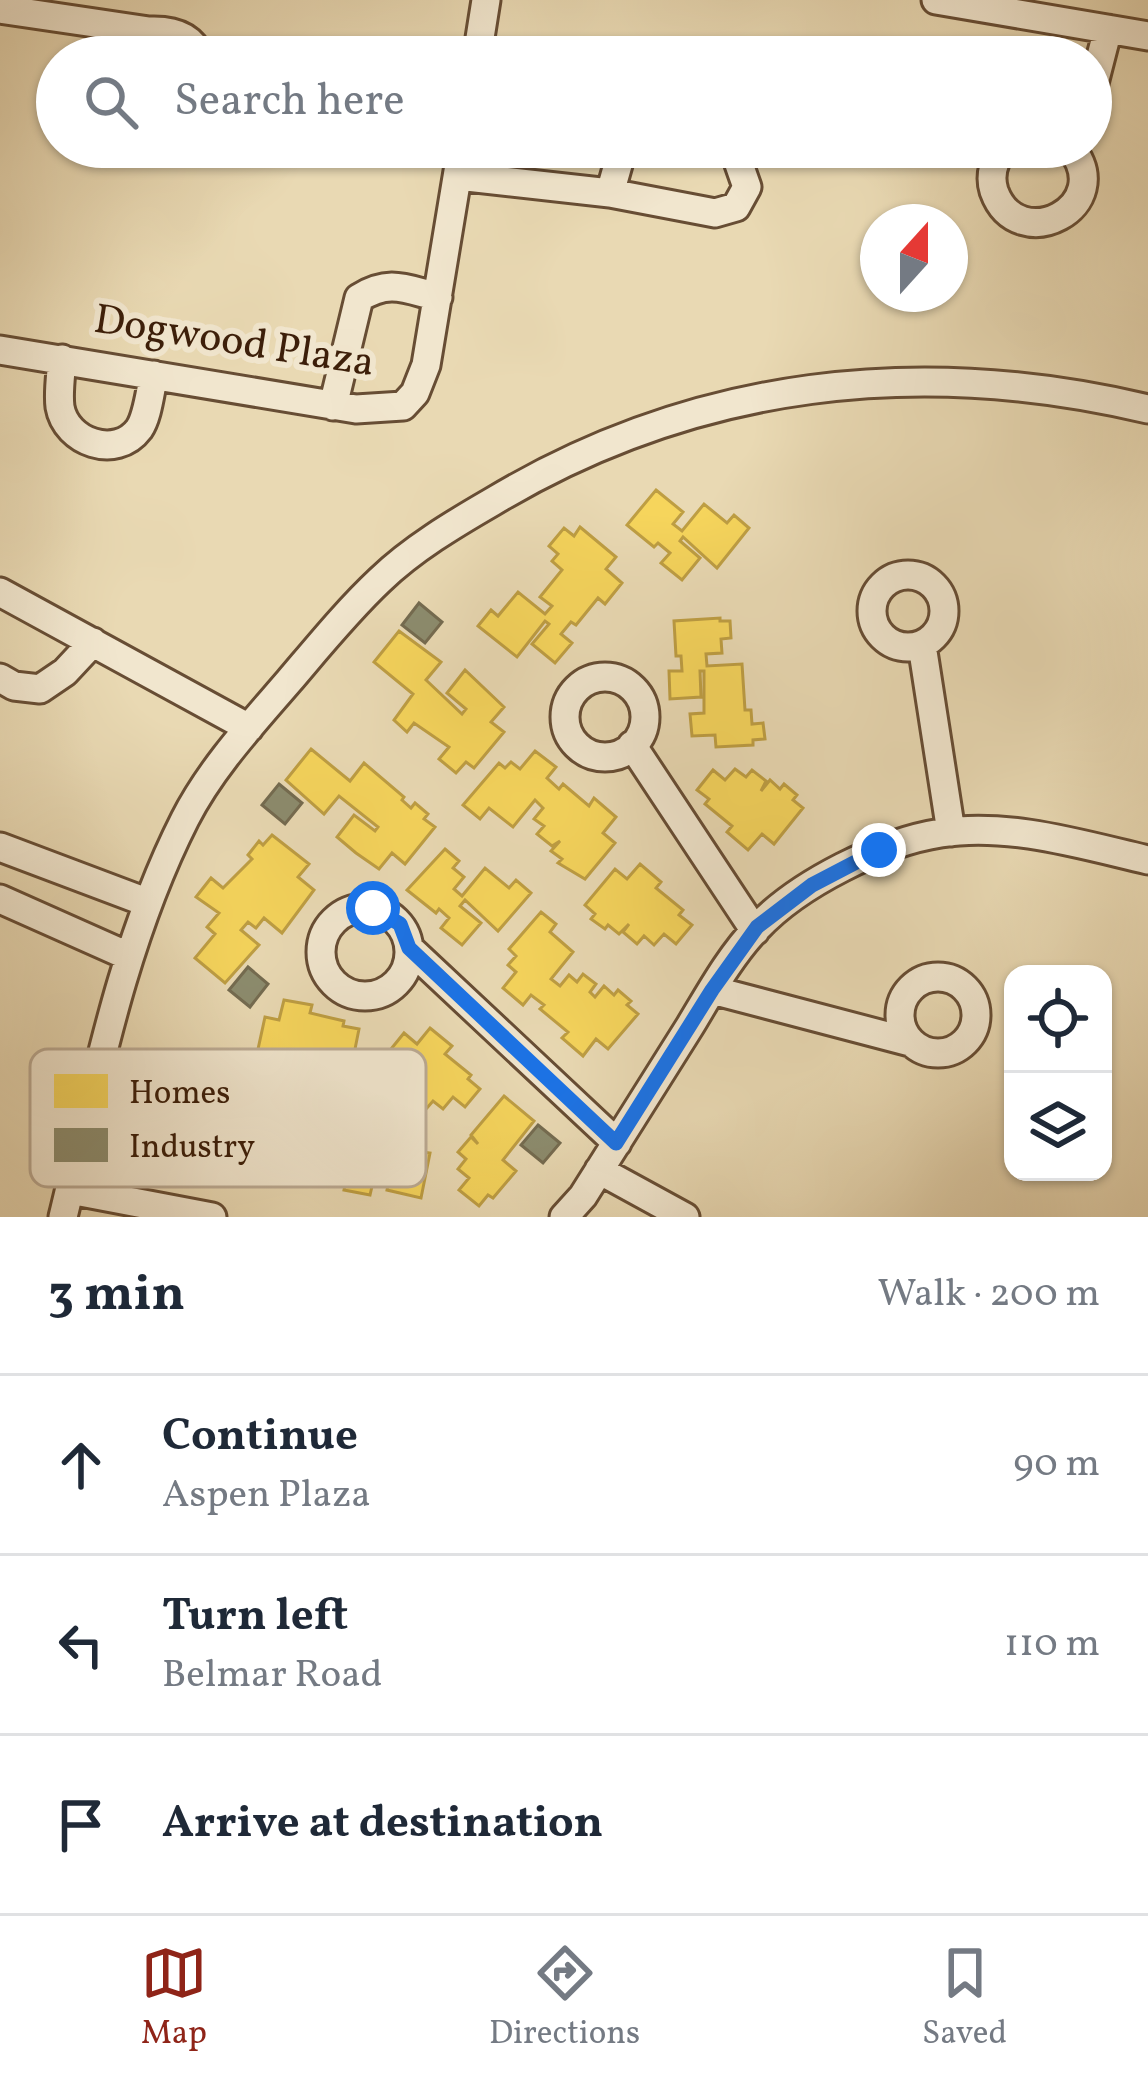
<!DOCTYPE html>
<meta charset="utf-8">
<style>
:root{--surface:#fff;--page:#f2f2f3;--text:#1f2937;--muted:#747a83;--line:#e0e1e3;--accent:#8f2418}
body{margin:0;font-family:Vollkorn,serif;background:var(--page);color:var(--text)}
.controls{position:absolute;right:36px;bottom:36px;display:grid;overflow:hidden;border-radius:24px;box-shadow:0 3px 9px #0004}
.controls button{width:108px;height:108px;display:grid;place-items:center;padding:0;border:0;border-bottom:3px solid var(--line);background:var(--surface);color:var(--text);font:60px sans-serif}
.compass{position:absolute;left:860px;top:204px;width:108px;height:108px;border-radius:50%;background:var(--surface);box-shadow:0 3px 9px #0004;rotate:21deg}
.stop{position:absolute;width:36px;height:36px;margin:-27px;border:9px solid #1a73e8;border-radius:50%;background:#fff}
.stop.end{background:#1a73e8;border-color:#fff;box-shadow:0 3px 12px #0008}
.list{margin:0;padding:0;list-style:none}
h2{display:flex;justify-content:space-between;align-items:center;height:156px;margin:0;padding:0 48px;font-size:51px}
h2 small{font-size:39px;font-weight:400;color:var(--muted)}
.list li{display:grid;grid-template-columns:78px 1fr auto;gap:36px;align-items:center;box-sizing:border-box;height:180px;padding:0 48px;border-top:3px solid var(--line)}
.list b{display:block;font-size:45px;white-space:nowrap}
.list p{margin:0;font-size:39px;white-space:nowrap;color:var(--muted)}
.list em{font-size:39px;font-style:normal;color:var(--muted)}
.icon{flex:none;width:66px;height:66px;fill:none;stroke:currentColor;stroke-width:2;stroke-linecap:round;stroke-linejoin:round}
.map{position:relative;flex:none;width:1148px;height:1217px;overflow:hidden}
.search{position:absolute;background:var(--surface);box-shadow:0 3px 9px #0004;left:36px;right:36px;top:36px;height:132px;display:flex;align-items:center;gap:30px;box-sizing:border-box;padding:0 42px;border-radius:66px;color:var(--muted);font-size:45px}
.sheet{height:696px;background:var(--surface)}
nav{display:flex;justify-content:space-around;align-items:center;box-sizing:border-box;height:168px;border-top:3px solid var(--line);background:var(--surface);font-size:33px;color:var(--muted)}
nav a{display:grid;justify-items:center;gap:6px}
nav .on{color:var(--accent)}
.map>svg:first-child{display:block}
.homes{fill:#f6d55c;stroke:#be9e43;stroke-width:3}
.industry{fill:#8c8c6e;stroke:#746b50;stroke-width:3}
.lines{fill:none;stroke-linecap:round;stroke-linejoin:round}
.minor-casing{stroke:#674d34;stroke-width:33}
.minor{stroke:#f1e6ce;stroke-width:27}
.route{stroke:#1a73e8;stroke-width:15}
.labels{text-anchor:middle;dominant-baseline:central;stroke-width:12;stroke-linejoin:round;paint-order:stroke}
.street-label{font-size:42px;fill:#3c1e09;stroke:#f1e6ce}
.key{fill:#f1e6ce;stroke:#bbaa93;stroke-width:3}
.key-label{font-size:33px;fill:#3c1e09}
</style>
<div class="map">
<svg width="1148" height="1217" viewBox="0 0 1148 1217">
<rect width="100%" height="100%" fill="#e9d9b3"/>
<filter id="stains"><feTurbulence type="fractalNoise" baseFrequency=".00167" numOctaves="4"/><feColorMatrix values="0 0 0 0 .2 0 0 0 0 .09 0 0 0 0 .02 0 0 0 .5 -.17"/></filter>
<radialGradient id="worn" r=".72"><stop offset=".6" stop-color="#630" stop-opacity="0"/><stop offset="1" stop-color="#630" stop-opacity=".3"/></radialGradient>
<!-- homes -->
<path class="homes" d="M656 490 683 512 673 524 682 531 704 504 727 523 734 515 749 528 717 568 683 537 680 541 700 558 682 580 661 563 670 553 658 543 654 547 627 525Z
M580 527 616 557 606 569 622 583 605 604 598 598 576 625 571 622 561 634 572 643 555 663 532 644 549 624 545 621 517 657 478 626 491 610 498 616 518 592 545 614 552 606 540 597 562 570 552 561 558 554 549 546 564 528 574 536Z
M720 618V621H730L731 638 721 639 722 653 706 654 707 666 742 664 745 710H751L752 724 763 723 765 739 753 740V745L716 747 715 735 692 736 690 714 704 713V671H700L701 697 670 699 669 671H682L681 656H676L674 621Z
M399 631 441 662 426 680 462 714 466 709 447 693 465 670 504 707 491 722 504 732 474 768 466 762 456 773 439 759 449 747 414 723 407 732 394 720 413 694 374 662Z
M311 749 350 781 364 763 404 797 402 800 411 808 415 803 428 814 424 819 435 827 405 864 392 853 379 869 356 853 337 837 354 815 375 831 378 827 339 796 324 814 286 780Z
M535 751 556 767 547 778 559 789 563 784 589 806 594 798 616 817 603 833 615 843 585 879 558 863 562 859 551 851 560 841 552 846 537 834 544 826 534 819 543 808 535 800 513 827 489 808 480 819 463 805 499 763 505 768 511 762 520 769Z
M735 769 746 777 752 770 766 781 761 791 770 780 780 789 784 784 797 795 793 800 803 808 774 844 762 834 748 850 727 832 732 826 705 804 709 799 697 790 713 770 725 780Z
M272 835 309 864 298 877 314 890 282 933 264 918 256 928 248 922 241 930 259 945 225 983 195 958 215 934 207 927 219 913 196 897 211 878 223 888 252 859 248 855 259 841 263 845Z
M445 849 459 861 453 868 464 877 454 889 462 896 485 868 509 888 516 880 531 893 498 931 465 900 460 906 481 923 462 945 441 928 449 918 439 909 436 913 407 890Z
M640 864 661 882 656 888 683 910 679 915 692 925 676 944 664 934 654 945 644 936 637 944 623 932 629 924 619 934 608 925 605 929 591 919 595 914 585 905 615 869 627 879Z
M541 912 556 924 550 932 573 952 551 979 560 986 569 975 577 982 583 974 596 984 590 992 595 997 604 986 614 995 618 990 631 1001 627 1005 638 1014 608 1049 596 1039 583 1056 562 1038 568 1032 540 1009 544 1005 531 995 523 1005 503 988 516 972 508 965 516 956 509 949Z
M284 1000 312 1005 310 1013 344 1021 343 1026 359 1029 354 1054 338 1051 335 1066 322 1064 320 1072 301 1068V1059L298 1071 284 1068 283 1074 255 1063 265 1017 279 1020Z
M430 1028 452 1046 445 1054 471 1075 468 1079 480 1089 465 1107 453 1097 443 1109 433 1101 427 1108 412 1096 418 1089 409 1098 398 1089 394 1093 381 1082 384 1078 374 1070 404 1033 417 1044Z
M316 1091 333 1094 331 1106 341 1108 342 1103 364 1107 362 1118 389 1124 382 1159 392 1161 395 1146 406 1149 409 1134 425 1137 422 1152 430 1153 421 1198 387 1190 388 1185 373 1182 370 1195 344 1190 350 1162 374 1167 375 1161 334 1155 331 1169 308 1164 313 1142 300 1139 308 1101 314 1103Z
M504 1096 534 1121 503 1160 516 1171 493 1198 488 1195 479 1206 459 1190 469 1178 458 1169 466 1159 458 1152 471 1137 478 1144 471 1135Z"/>
<!-- industry -->
<path class="industry" d="M419 603 442 622 425 643 402 625Z
M279 784 302 803 285 824 262 805Z
M248 967 268 984 250 1007 229 990Z
M538 1125 560 1143 543 1163 521 1145Z"/>
<g class="lines">
<defs>
<path id="minor" d="M936 0 1148 36
M0 9 149 31C171 30 191 34 200 57
M121 57 133 40 149 31
M477 57 486 0
M1091 95 1108 29
M623 147 610 193 715 213 736 207 747 187 733 147
M1005 147C994 159 989 175 994 191 1018 258 1119 206 1070 147
M458 176 610 193
M0 350 356 409 403 406 415 393 426 365 462 147
M62 359C61 374 58 392 60 407 66 442 116 460 139 429 148 416 150 390 154 375
M333 406 359 298C390 279 405 289 438 297
M872 611a36 36 0 1 1 72 0a36 36 0 1 1-72 0Z
M0 592 249 728
M922 645 951 832
M565 717a40 40 0 1 1 80 0a40 40 0 1 1-80 0Z
M0 678 14 686 40 689 65 672 93 642
M632 745 755 931
M0 847 146 902
M0 899 128 956
M321 952a44 44 0 1 1 88 0a44 44 0 1 1-88 0Z
M409 948 617 1143
M900 1015a38 38 0 1 1 76 0a38 38 0 1 1-76 0Z
M712 990 910 1042
M599 1170 685 1217
M70 1190 212 1217
M63 1217C96 1082 122 943 185 819 211 768 252 724 289 681 318 647 348 610 380 580 412 549 454 524 492 502 695 380 920 355 1148 409
M564 1217 583 1196C619 1139 654 1083 690 1026 710 993 730 956 757 928 798 884 882 842 941 833 1008 822 1083 845 1148 860"/>
</defs>
<!-- minor casing -->
<use href="#minor" class="minor-casing"/>
<!-- minor -->
<use href="#minor" class="minor"/>
</g>
<g class="lines">
<!-- route -->
<path class="route" d="M373 908 400 924 409 948 616 1143 712 990 757 927 812 885 879 850"/>
</g>
<g class="labels">
<!-- street labels -->
<g class="street-label">
<text transform="translate(234 343) rotate(9)">Dogwood Plaza</text>
</g>
</g>
<!-- legend -->
<rect x="30" y="1049" width="396" height="138" rx="18" class="key"/>
<rect x="54" y="1074" width="54" height="34" fill="#f6d55c"/>
<rect x="54" y="1128" width="54" height="34" fill="#8c8c6e"/>
<g class="key-label">
<text x="129" y="1103">Homes</text>
<text x="129" y="1157">Industry</text>
</g>
<rect width="100%" height="100%" filter="url(#stains)"/>
<rect width="100%" height="100%" fill="url(#worn)"/>
</svg>
<div class="controls">
<button><svg class="icon" aria-label="locate" viewBox="0 0 24 24"><circle cx="12" cy="12" r="6"/><path d="M12 2v4M12 18v4M2 12h4M18 12h4"/></svg></button>
<button><svg class="icon" aria-label="layers" viewBox="0 0 24 24"><path d="M12 4l9 5-9 5-9-5zM3 14l9 5 9-5"/></svg></button>
</div>
<svg class="compass" viewBox="-18 -18 36 36"><path d="M0-13l5 13h-10z" fill="#e53935"/><path d="M0 13l5-13h-10z" fill="#747a83"/></svg>
<div class="stop" style="left:373px;top:908px"></div>
<div class="stop end" style="left:879px;top:850px"></div>
<div class="search"><svg class="icon" aria-label="search" viewBox="0 0 24 24"><circle cx="10" cy="10" r="6"/><path d="M15 15l6 6"/></svg>Search here</div>
</div>
<section class="sheet">
<h2>3 min<small>Walk · 200 m</small></h2>
<ul class="list">
<li><svg class="icon" aria-label="ahead" viewBox="0 0 24 24"><path d="M12 20V5M6 11l6-6 6 6"/></svg><div><b>Continue</b><p>Aspen Plaza</p></div><em>90 m</em></li>
<li><svg class="icon" aria-label="left" viewBox="0 0 24 24"><path d="M17 20v-9H6M10 6l-5 5 5 5"/></svg><div><b>Turn left</b><p>Belmar Road</p></div><em>110 m</em></li>
<li><svg class="icon" aria-label="arrive" viewBox="0 0 24 24"><path d="M6 21V4h12l-3 4 3 4H6"/></svg><div><b>Arrive at destination</b></div></li>
</ul>
</section>
<nav>
<a class="on"><svg class="icon" aria-label="map" viewBox="0 0 24 24"><path d="M3 6l6-2 6 2 6-2v14l-6 2-6-2-6 2zM9 4v14M15 6v14"/></svg>Map</a>
<a><svg class="icon" aria-label="directions" viewBox="0 0 24 24"><path d="M12 3l9 9-9 9-9-9zM9 14v-3h6M13 9l2 2-2 2"/></svg>Directions</a>
<a><svg class="icon" aria-label="saved" viewBox="0 0 24 24"><path d="M7 4h10v16l-5-4-5 4z"/></svg>Saved</a>
</nav>
